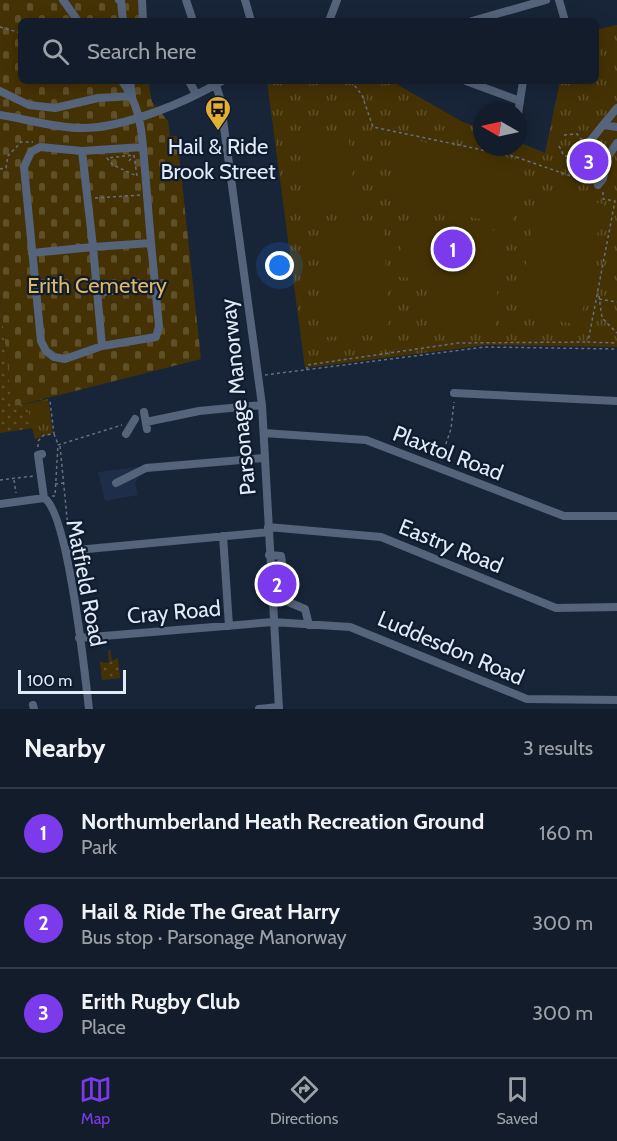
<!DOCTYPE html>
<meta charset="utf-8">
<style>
:root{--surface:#121c2a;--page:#1f2936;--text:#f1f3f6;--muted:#9ca1a8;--line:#313a47;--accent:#7c3aed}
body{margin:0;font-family:Cabin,sans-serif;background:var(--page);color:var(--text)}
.compass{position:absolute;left:473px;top:102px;width:54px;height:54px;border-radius:50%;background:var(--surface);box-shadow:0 3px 15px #0003;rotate:279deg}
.scale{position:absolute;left:18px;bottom:15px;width:108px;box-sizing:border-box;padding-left:6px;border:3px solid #e1eaf7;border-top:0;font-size:16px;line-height:21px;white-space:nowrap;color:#e1eaf7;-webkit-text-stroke:4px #0f1b2e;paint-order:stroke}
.you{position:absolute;left:280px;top:266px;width:21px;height:21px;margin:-15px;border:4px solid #fff;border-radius:50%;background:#1a73e8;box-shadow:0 0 0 9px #1a73e833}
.badge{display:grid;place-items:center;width:39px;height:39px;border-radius:50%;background:var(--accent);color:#fff;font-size:20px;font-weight:700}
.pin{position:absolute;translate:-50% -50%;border:3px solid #fff;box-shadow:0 2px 6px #0006}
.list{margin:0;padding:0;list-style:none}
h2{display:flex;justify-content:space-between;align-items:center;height:78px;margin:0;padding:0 24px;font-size:26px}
h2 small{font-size:20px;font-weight:400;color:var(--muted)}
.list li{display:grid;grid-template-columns:39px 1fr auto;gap:18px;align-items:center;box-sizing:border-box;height:90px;padding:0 24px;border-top:2px solid var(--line)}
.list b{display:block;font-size:22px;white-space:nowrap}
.list p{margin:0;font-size:20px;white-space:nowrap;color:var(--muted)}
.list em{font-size:20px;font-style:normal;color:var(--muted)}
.icon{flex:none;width:33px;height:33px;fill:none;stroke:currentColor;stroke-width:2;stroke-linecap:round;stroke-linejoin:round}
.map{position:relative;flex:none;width:617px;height:709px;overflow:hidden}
.search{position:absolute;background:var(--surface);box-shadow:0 3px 15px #0003;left:18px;right:18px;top:18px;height:66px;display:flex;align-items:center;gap:15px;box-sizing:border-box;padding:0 21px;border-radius:9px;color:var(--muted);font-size:22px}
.sheet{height:348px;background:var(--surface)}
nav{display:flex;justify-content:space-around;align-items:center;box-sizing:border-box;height:84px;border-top:2px solid var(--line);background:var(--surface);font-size:16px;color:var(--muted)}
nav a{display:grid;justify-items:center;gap:3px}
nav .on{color:var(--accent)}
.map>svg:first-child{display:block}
.built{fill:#1e2e48}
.grass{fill:url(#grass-tufts)}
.cemetery{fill:url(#cemetery-stones)}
.garden{fill:url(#garden-dots)}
.pitch{fill:#453204}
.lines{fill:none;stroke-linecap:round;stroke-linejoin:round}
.path{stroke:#657081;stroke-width:1.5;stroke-dasharray:3 3;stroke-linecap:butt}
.minor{stroke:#55647b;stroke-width:8}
.labels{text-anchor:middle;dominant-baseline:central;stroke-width:4.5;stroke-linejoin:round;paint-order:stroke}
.poi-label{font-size:22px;fill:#e1eaf7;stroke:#0f1b2e}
.park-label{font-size:22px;fill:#e1b860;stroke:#0f1b2e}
.street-label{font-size:22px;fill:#e1eaf7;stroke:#0f1b2e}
</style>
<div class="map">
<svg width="617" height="709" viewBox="0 0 617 709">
<defs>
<pattern id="grass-tufts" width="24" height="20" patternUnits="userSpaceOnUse" patternTransform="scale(1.5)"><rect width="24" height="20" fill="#453204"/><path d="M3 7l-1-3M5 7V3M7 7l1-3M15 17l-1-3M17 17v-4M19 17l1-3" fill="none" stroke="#605029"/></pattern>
<pattern id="cemetery-stones" width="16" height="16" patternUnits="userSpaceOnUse" patternTransform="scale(1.5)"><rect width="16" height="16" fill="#453204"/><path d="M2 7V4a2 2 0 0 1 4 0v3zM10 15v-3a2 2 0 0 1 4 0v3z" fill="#605029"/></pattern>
<pattern id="garden-dots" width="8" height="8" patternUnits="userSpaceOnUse" patternTransform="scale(1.5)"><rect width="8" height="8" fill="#453204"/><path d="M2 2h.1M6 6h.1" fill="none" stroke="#605029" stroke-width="1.8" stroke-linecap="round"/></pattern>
</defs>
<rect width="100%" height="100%" fill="#182538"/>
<!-- built -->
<path class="built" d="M138 467 142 473 135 483 138 495 105 501 98 472Z"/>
<!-- grass -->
<path class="grass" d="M617 25V347L486 345 305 368 267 81H391L461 121 482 129V147H518V142L545 153 560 81H596V30Z
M48 399 53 433 35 439 26 404Z"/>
<!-- cemetery -->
<path class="cemetery" d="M0 0H141V21H21V81H148L152 102 168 121 170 136H177L201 359 12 407 0 297Z"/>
<!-- garden -->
<path class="garden" d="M0 297 12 406 26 404 33 428 0 433Z
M110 650 112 661 118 658 120 678 102 680 100 662 109 663 108 651Z"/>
<!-- pitch -->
<path class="pitch" d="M348 131 356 209 307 214 298 136Z
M402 138 523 161 511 225 389 201Z
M539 192 603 204 580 325 517 313Z
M402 224 435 226 431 279 399 277Z
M436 227 501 231 495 328 430 324Z
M384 228 389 334 324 337 320 231Z"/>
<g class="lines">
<!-- path -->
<path class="path" d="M0 27 21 33
M351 81 362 95 373 127 516 157 591 183
M564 135 577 134 583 141
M559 146 564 156 575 157
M134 155 137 176 113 165 107 158Z
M129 161 133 156
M0 169 6 168 8 156 21 142H33
M603 192V199L615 201 588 342 617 343
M95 198 141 195
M104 295 147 291
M599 296 602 318 617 333
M599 299 617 302
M307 370V365L458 343 588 342
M265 375 485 347 617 349
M54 434 58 444
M60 446 68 528
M38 447V441L44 435 54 434 50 401
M440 461 451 429 454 402
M0 480 34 476
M14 480 16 493
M55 484 64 483
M52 496H55L58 445 122 425"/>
<!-- minor -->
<path class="minor" d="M63 0 78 21
M119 0 121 1 123 21
M142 0 143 21
M186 0 193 21
M245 0 251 21
M559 0 565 21
M329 21 337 0
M472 21 546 0
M189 81 196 94
M466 81 520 101
M216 85 220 98 262 405 279 709
M0 91 29 105 55 108 98 98 132 96 130 81
M518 114 523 81
M0 115C27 119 54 128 82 128 125 128 186 102 222 81
M603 125 617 108
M82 151 143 147C141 122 137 102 122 81
M607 158 617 143
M598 185 603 179 607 158 592 147 591 140 603 125 617 127
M32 253 93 247 82 151 40 147 31 152 24 167 41 341 46 351 54 357 65 359 102 346 156 337 159 326 151 243
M102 346 93 247 151 243 143 147
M454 393 617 401
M144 412 147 429
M146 422 199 411 262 405
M264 433 366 440 564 516H617
M126 434 135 419
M42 454 38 455 44 498
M116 483 146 468 264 458
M0 504 44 498C68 512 85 675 89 709
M268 527 381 537 556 608 617 607
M223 536 229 626
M66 551 269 532
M269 555 281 556C283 569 286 587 281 599L271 600
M281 599 305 609 309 625
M79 638 273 622 350 627 527 699 617 700
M33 705 34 709
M259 709 279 707"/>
</g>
<!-- icons -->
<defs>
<symbol id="bus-pin" viewBox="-11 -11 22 30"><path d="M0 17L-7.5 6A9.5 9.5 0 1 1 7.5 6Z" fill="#e2af34" stroke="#0f1b2e"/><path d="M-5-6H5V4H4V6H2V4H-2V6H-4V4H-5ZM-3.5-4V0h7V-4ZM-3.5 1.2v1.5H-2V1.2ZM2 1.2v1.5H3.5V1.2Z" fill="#111"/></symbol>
</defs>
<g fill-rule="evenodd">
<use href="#bus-pin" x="203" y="94" width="30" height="40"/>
</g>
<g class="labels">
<!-- poi labels -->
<g class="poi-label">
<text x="218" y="146">Hail &amp; Ride<tspan x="218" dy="25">Brook Street</tspan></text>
</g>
<!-- park labels -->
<g class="park-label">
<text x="97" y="285">Erith Cemetery</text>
</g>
<!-- street labels -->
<g class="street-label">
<text transform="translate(238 397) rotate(-96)">Parsonage Manorway</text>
<text transform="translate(448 453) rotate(21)">Plaxtol Road</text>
<text transform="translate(451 546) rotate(22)">Eastry Road</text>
<text transform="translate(86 583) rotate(79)">Matfield Road</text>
<text transform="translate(174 612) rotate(-5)">Cray Road</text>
<text transform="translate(451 648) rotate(23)">Luddesdon Road</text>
</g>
</g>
</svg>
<svg class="compass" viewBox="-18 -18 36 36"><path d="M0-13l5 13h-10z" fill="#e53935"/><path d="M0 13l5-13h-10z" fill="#9ca1a8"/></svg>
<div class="scale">100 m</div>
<div class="you"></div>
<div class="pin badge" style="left:453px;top:249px">1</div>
<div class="pin badge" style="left:277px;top:584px">2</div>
<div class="pin badge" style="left:589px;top:161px">3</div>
<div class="search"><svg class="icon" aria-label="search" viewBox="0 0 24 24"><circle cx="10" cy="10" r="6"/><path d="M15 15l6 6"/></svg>Search here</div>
</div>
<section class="sheet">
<h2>Nearby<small>3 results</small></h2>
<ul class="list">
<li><span class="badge">1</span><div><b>Northumberland Heath Recreation Ground</b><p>Park</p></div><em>160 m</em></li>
<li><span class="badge">2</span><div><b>Hail &amp; Ride The Great Harry</b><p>Bus stop · Parsonage Manorway</p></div><em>300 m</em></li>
<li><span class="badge">3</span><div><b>Erith Rugby Club</b><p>Place</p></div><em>300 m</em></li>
</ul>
</section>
<nav>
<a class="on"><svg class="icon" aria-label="map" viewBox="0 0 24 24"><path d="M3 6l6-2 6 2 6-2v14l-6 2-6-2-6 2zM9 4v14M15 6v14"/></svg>Map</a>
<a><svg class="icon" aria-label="directions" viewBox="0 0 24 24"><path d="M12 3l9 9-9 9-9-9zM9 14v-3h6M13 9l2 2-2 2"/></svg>Directions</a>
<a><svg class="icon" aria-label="saved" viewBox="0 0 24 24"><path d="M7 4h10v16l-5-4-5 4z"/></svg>Saved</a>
</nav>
